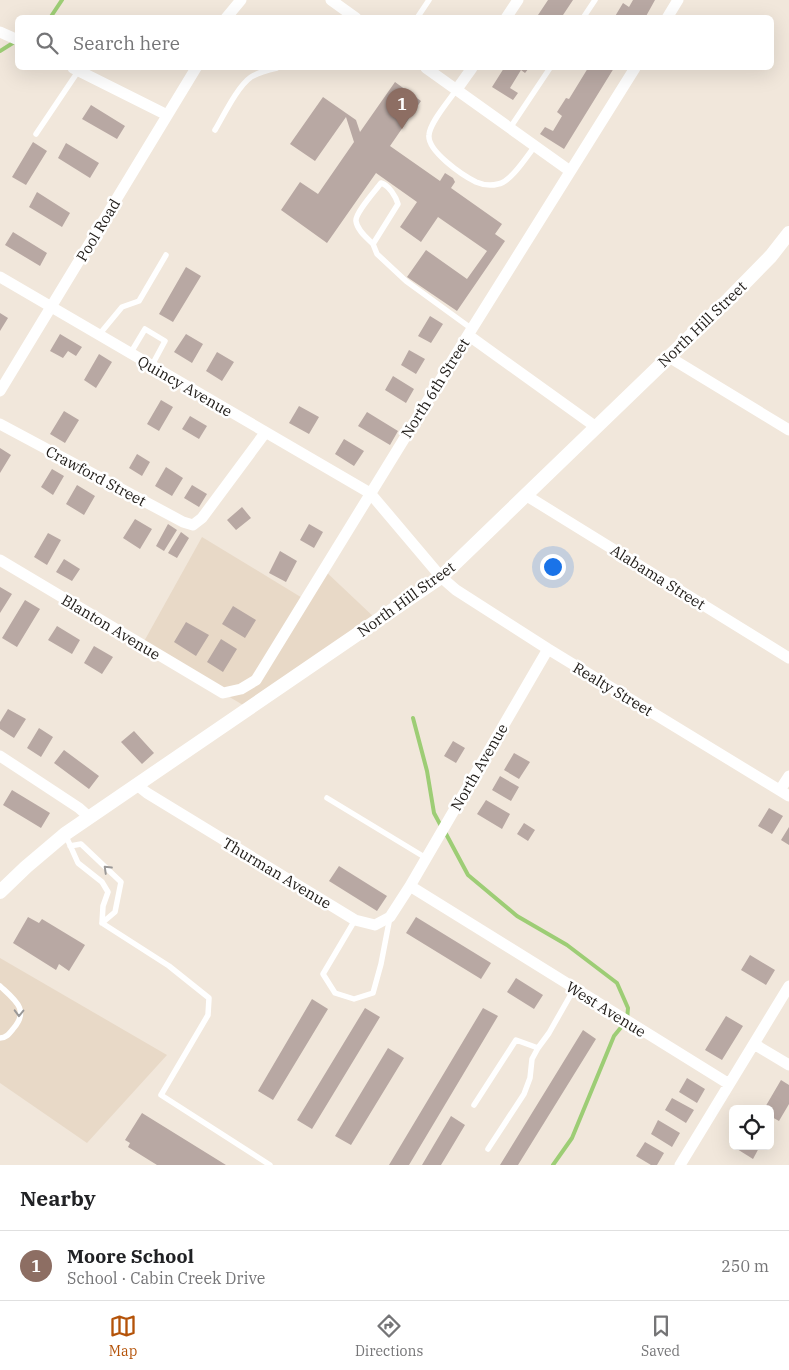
<!DOCTYPE html>
<meta charset="utf-8">
<style>
:root{--surface:#fff;--page:#f2f2f2;--text:#202124;--muted:#757577;--line:#e0e0e0;--accent:#b45309}
body{margin:0;font-family:"IBM Plex Serif",serif;background:var(--page);color:var(--text)}
.controls{position:absolute;right:15px;bottom:15px;display:grid;overflow:hidden;border-radius:8px;box-shadow:0 5px 20px #0002}
.controls button{width:45px;height:45px;display:grid;place-items:center;padding:0;border:0;border-bottom:1px solid var(--line);background:var(--surface);color:var(--text);font:25px sans-serif}
.you{position:absolute;left:552px;top:566px;width:18px;height:18px;margin:-12px;border:4px solid #fff;border-radius:50%;background:#1a73e8;box-shadow:0 0 0 8px #1a73e833}
.badge{display:grid;place-items:center;width:32px;height:32px;border-radius:50%;background:var(--accent);color:#fff;font-size:16px;font-weight:700}
.pin{position:absolute;translate:-50% -41px;filter:drop-shadow(0 1px 2px #0008)}
.pin::after{content:'';position:absolute;top:26px;width:18px;height:15px;background:inherit;clip-path:polygon(0 0,100% 0,50% 100%)}
.list{margin:0;padding:0;list-style:none}
h2{display:flex;justify-content:space-between;align-items:center;height:65px;margin:0;padding:0 20px;font-size:21px}
h2 small{font-size:16px;font-weight:400;color:var(--muted)}
.list li{display:grid;grid-template-columns:32px 1fr auto;gap:15px;align-items:center;box-sizing:border-box;height:70px;padding:0 20px;border-top:1px solid var(--line)}
.list b{display:block;font-size:19px;white-space:nowrap}
.list p{margin:0;font-size:16px;white-space:nowrap;color:var(--muted)}
.list em{font-size:16px;font-style:normal;color:var(--muted)}
.icon{flex:none;width:28px;height:28px;fill:none;stroke:currentColor;stroke-width:2;stroke-linecap:round;stroke-linejoin:round}
.map{position:relative;flex:none;width:789px;height:1165px;overflow:hidden}
.search{position:absolute;background:var(--surface);box-shadow:0 5px 20px #0002;left:15px;right:15px;top:15px;height:55px;display:flex;align-items:center;gap:12px;box-sizing:border-box;padding:0 18px;border-radius:8px;color:var(--muted);font-size:19px}
.sheet{height:135px;background:var(--surface)}
nav{display:flex;justify-content:space-around;align-items:center;box-sizing:border-box;height:70px;border-top:1px solid var(--line);background:var(--surface);font-size:14px;color:var(--muted)}
nav a{display:grid;justify-items:center;gap:2px}
nav .on{color:var(--accent)}
.map>svg:first-child{display:block}
.built{fill:#e8d9c7}
.lines{fill:none;stroke-linecap:round;stroke-linejoin:round}
.stream{stroke:#9dcd75;stroke-width:4}
.building{fill:#b8a8a3}
.service{stroke:#fff;stroke-width:5.5}
.minor{stroke:#fff;stroke-width:11}
.tertiary{stroke:#fff;stroke-width:14}
.oneway{stroke:#9a9897}
.labels{text-anchor:middle;dominant-baseline:central;stroke-width:5;stroke-linejoin:round;paint-order:stroke}
.street-label{font-size:15px;fill:#1f1b17;stroke:#fff}
</style>
<div class="map">
<svg width="789" height="1165" viewBox="0 0 789 1165">
<rect width="100%" height="100%" fill="#f1e7db"/>
<!-- built -->
<path class="built" d="M202 537 304 599 323 569 376 619 243 705 142 645Z
M0 958 167 1055 87 1143 0 1083Z"/>
<g class="lines">
<!-- stream -->
<path class="stream" d="M50 18 62 0
M0 51 16 41
M413 718 427 771 434 813 441 826
M445 832 468 875 517 916 567 945 617 983 628 1008 627 1020 614 1036 572 1138 553 1165"/>
</g>
<!-- building -->
<path class="building" d="M548 0H573L561 18H536Z
M633 0H655L645 18H614L623 3 629 7Z
M504 68H529L525 73 521 70 510 88 518 93 513 100 492 87Z
M588 68H614L564 149 540 134 545 127 553 131 562 116 557 112 566 98 569 99Z
M395 82 421 101 390 146 440 181 445 173 453 178 455 182 451 188 502 224 495 234 505 241 457 311 407 277 426 250 467 279 487 251 438 217 421 242 400 227 417 202 376 173 327 243 281 210 300 182 318 194 354 142 346 117 315 161 290 144 323 97 356 120 360 132Z
M91 105 125 126 117 139 82 119Z
M33 142 47 151 26 185 12 177Z
M66 143 99 163 90 178 58 158Z
M37 192 70 213 62 227 29 207Z
M13 232 47 253 40 266 5 245Z
M186 267 201 276 173 322 159 314Z
M0 313 8 318 0 331Z
M430 316 443 324 431 343 418 336Z
M60 334 82 347 76 356 68 351 63 358 50 351Z
M186 334 203 344 192 363 174 352Z
M409 350 425 359 416 374 401 365Z
M217 352 234 362 222 381 206 371Z
M99 354 112 362 96 388 84 380Z
M393 376 414 389 406 403 385 390Z
M161 400 173 407 159 431 147 424Z
M299 406 319 417 309 434 289 423Z
M64 411 79 420 65 443 50 434Z
M367 412 398 431 390 445 358 426Z
M190 416 207 426 199 439 182 429Z
M344 439 364 451 354 466 335 454Z
M0 448 11 455 0 473Z
M137 454 150 462 142 476 129 468Z
M166 467 183 478 172 496 155 486Z
M52 469 64 476 53 495 41 487Z
M77 485 95 496 84 515 66 504Z
M192 485 207 494 199 507 184 498Z
M242 507 251 518 236 530 227 520Z
M135 519 152 529 140 549 123 538Z
M168 524 177 530 164 551 156 546Z
M309 524 323 532 314 548 300 540Z
M181 532 189 538 177 558 168 553Z
M48 533 61 540 47 565 34 557Z
M280 551 297 561 286 582 269 573Z
M64 559 80 569 72 581 56 572Z
M0 587 12 594 0 613Z
M25 600 40 609 17 647 2 638Z
M233 606 256 620 245 638 222 624Z
M186 622 209 635 196 656 174 642Z
M57 626 80 640 72 654 48 640Z
M221 639 237 649 223 672 207 662Z
M94 646 113 657 102 674 84 663Z
M8 709 26 719 14 738 0 729V722Z
M39 728 53 737 41 757 27 748Z
M134 731 154 753 142 764 121 742Z
M453 741 465 748 456 763 444 756Z
M64 750 99 776 89 789 54 763Z
M514 753 530 762 519 779 504 770Z
M500 776 519 787 511 801 492 790Z
M12 790 50 813 41 828 3 805Z
M486 800 510 814 502 829 477 814Z
M769 808 783 816 772 834 758 826Z
M524 823 535 830 528 841 517 834Z
M789 827V845L781 840Z
M339 866 387 896 377 911 329 881Z
M28 917 39 923 42 919 85 945 69 971 59 964 56 970 13 943Z
M416 917 491 963 481 979 406 933Z
M750 955 775 970 766 985 741 970Z
M516 978 543 995 534 1009 507 992Z
M312 999 328 1009 273 1100 258 1091Z
M365 1008 380 1017 312 1129 297 1120Z
M483 1008 498 1016 409 1165H389Z
M726 1016 743 1026 722 1060 705 1050Z
M583 1030 596 1039 518 1165H500Z
M388 1048 404 1058 351 1145 335 1136Z
M687 1078 705 1089 697 1103 679 1092Z
M781 1080 789 1085V1104L779 1121 770 1116V1109H764Z
M672 1098 694 1110 686 1123 665 1110Z
M142 1113 226 1165H157L128 1147 130 1143 125 1140Z
M451 1116 465 1125 441 1165H422Z
M658 1120 680 1133 672 1147 651 1134Z
M733 1137V1146H760L753 1159 729 1144Z
M645 1142 664 1153 657 1165H651L636 1156Z"/>
<g class="lines">
<!-- service -->
<path class="service" d="M417 18 429 0
M583 18 595 0
M456 90C449 101 430 122 429 135 427 151 462 175 476 182 483 185 491 186 498 184 511 182 527 156 535 146
M510 128 550 68
M215 130C224 115 237 87 251 77 259 72 268 70 277 68
M36 134 79 70
M373 244C367 238 357 230 356 221 355 213 375 191 381 183 389 185 396 197 398 204L373 244 377 254 406 281 472 329
M98 336 122 307 139 301 166 255
M130 354 145 329 165 341 151 367
M327 798 426 858
M65 834 78 863 102 882 108 892 103 906 102 923
M70 846 81 844 121 882 115 912 102 923
M355 920 323 974 335 993 354 999 373 993 381 964 390 917
M102 923 169 966 209 998 208 1015 161 1095 270 1165
M0 986C15 1000 30 1010 13 1029 9 1034 6 1038 0 1038
M474 1105 516 1040 538 1048 549 1033 574 989
M488 1149 524 1094 530 1078 532 1059 538 1048"/>
<!-- minor -->
<path class="minor" d="M331 0 356 18
M226 18 241 0
M506 18 518 0
M667 18 678 0
M0 32 18 40
M73 68 167 115
M426 68 570 171
M457 89 472 68
M0 277 370 493 441 577 456 590 548 649 789 796
M468 335 596 427
M669 357 789 430
M0 391 196 68
M0 424 183 522 193 525 202 518 265 433
M527 496 789 658
M0 560 223 693 241 689 256 680 468 335 635 68
M0 756 79 808 89 817
M137 785 147 793 355 920 375 925 390 917 410 886 548 649
M780 790 789 776
M410 886 729 1084
M754 1044 789 1065
M680 1165 789 986"/>
<!-- tertiary -->
<path class="tertiary" d="M0 892 26 867 65 834 441 577 729 299 771 256 789 233"/>
</g>
<!-- one-way arrows -->
<defs><path id="oneway-chevron" d="M-2-3.5L2.5 0L-2 3.5" fill="none" stroke-width="1.6" stroke-linecap="round" stroke-linejoin="round" transform="scale(1.25)"/></defs>
<g class="oneway">
<use href="#oneway-chevron" transform="translate(107 869) rotate(-136)"/>
<use href="#oneway-chevron" transform="translate(19 1013) rotate(91)"/>
</g>
<g class="labels">
<!-- street labels -->
<g class="street-label">
<text transform="translate(98 230) rotate(-59)">Pool Road</text>
<text transform="translate(702 324) rotate(-44)">North Hill Street</text>
<text transform="translate(185 386) rotate(30)">Quincy Avenue</text>
<text transform="translate(435 388) rotate(-58)">North 6th Street</text>
<text transform="translate(96 476) rotate(28)">Crawford Street</text>
<text transform="translate(658 577) rotate(32)">Alabama Street</text>
<text transform="translate(406 599) rotate(-36)">North Hill Street</text>
<text transform="translate(111 627) rotate(31)">Blanton Avenue</text>
<text transform="translate(613 689) rotate(31)">Realty Street</text>
<text transform="translate(479 767) rotate(-60)">North Avenue</text>
<text transform="translate(277 873) rotate(31)">Thurman Avenue</text>
<text transform="translate(606 1009) rotate(32)">West Avenue</text>
</g>
</g>
</svg>
<div class="controls">
<button><svg class="icon" aria-label="locate" viewBox="0 0 24 24"><circle cx="12" cy="12" r="6"/><path d="M12 2v4M12 18v4M2 12h4M18 12h4"/></svg></button>
</div>
<div class="you"></div>
<div class="pin badge" style="left:402px;top:129px;background:#8d6e63">1</div>
<div class="search"><svg class="icon" aria-label="search" viewBox="0 0 24 24"><circle cx="10" cy="10" r="6"/><path d="M15 15l6 6"/></svg>Search here</div>
</div>
<section class="sheet">
<h2>Nearby<small></small></h2>
<ul class="list">
<li><span class="badge" style="background:#8d6e63">1</span><div><b>Moore School</b><p>School · Cabin Creek Drive</p></div><em>250 m</em></li>
</ul>
</section>
<nav>
<a class="on"><svg class="icon" aria-label="map" viewBox="0 0 24 24"><path d="M3 6l6-2 6 2 6-2v14l-6 2-6-2-6 2zM9 4v14M15 6v14"/></svg>Map</a>
<a><svg class="icon" aria-label="directions" viewBox="0 0 24 24"><path d="M12 3l9 9-9 9-9-9zM9 14v-3h6M13 9l2 2-2 2"/></svg>Directions</a>
<a><svg class="icon" aria-label="saved" viewBox="0 0 24 24"><path d="M7 4h10v16l-5-4-5 4z"/></svg>Saved</a>
</nav>
